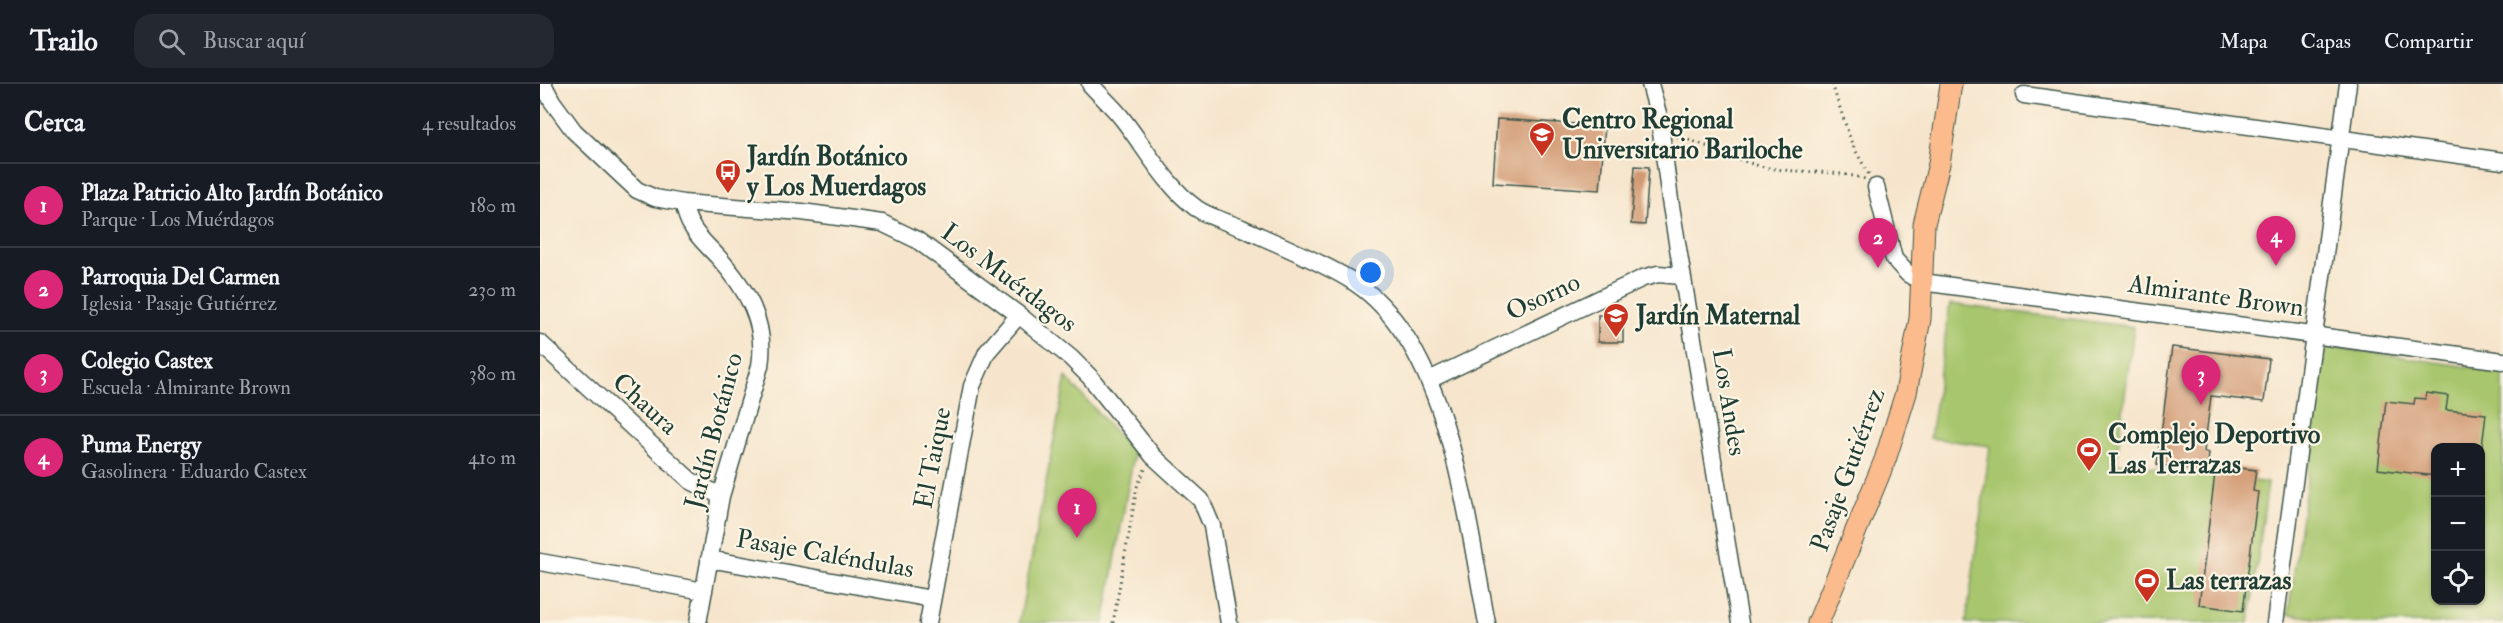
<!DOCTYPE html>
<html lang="es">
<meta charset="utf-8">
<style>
:root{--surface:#171b24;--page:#242831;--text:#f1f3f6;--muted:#9ea1a6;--line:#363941;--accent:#db2777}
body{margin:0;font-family:"IM FELL Double Pica",serif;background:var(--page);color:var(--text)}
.controls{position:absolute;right:18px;bottom:18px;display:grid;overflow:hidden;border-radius:12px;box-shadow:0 2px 4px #0004}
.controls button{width:54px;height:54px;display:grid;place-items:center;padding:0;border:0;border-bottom:2px solid var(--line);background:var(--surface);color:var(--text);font:30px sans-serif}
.you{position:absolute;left:831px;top:189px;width:21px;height:21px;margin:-15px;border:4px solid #fff;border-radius:50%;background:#1a73e8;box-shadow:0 0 0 9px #1a73e833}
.badge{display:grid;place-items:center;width:39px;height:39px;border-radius:50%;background:var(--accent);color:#fff;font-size:20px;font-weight:700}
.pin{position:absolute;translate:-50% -50px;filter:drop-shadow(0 2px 3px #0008)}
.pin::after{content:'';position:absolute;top:32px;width:21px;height:18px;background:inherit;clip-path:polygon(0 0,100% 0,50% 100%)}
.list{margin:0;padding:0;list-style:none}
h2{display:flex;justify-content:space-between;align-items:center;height:78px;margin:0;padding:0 24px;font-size:26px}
h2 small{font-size:20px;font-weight:400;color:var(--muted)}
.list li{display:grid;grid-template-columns:39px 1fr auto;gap:18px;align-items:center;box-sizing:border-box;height:84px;padding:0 24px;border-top:2px solid var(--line)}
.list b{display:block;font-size:22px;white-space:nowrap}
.list p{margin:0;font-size:20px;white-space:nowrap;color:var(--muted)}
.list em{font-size:20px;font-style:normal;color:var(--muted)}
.icon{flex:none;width:33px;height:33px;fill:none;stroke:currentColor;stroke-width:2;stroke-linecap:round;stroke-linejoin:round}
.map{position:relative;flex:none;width:1963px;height:539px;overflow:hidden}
header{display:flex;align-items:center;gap:36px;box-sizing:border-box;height:84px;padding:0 30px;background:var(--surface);border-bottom:2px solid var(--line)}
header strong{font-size:28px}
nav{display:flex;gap:33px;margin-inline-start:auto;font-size:21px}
.search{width:420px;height:54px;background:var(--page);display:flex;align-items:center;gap:15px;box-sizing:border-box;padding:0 21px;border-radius:18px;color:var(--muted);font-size:22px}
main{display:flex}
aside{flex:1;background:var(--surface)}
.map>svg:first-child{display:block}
.green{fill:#a8c66d;stroke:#648250;stroke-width:1.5;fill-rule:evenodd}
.building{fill:#d29a73}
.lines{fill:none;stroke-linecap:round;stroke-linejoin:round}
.minor-casing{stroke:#3f564b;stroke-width:19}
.major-casing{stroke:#3f564b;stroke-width:23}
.path{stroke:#3f564b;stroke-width:3;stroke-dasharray:1.5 4.5;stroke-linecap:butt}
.minor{stroke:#fff;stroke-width:16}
.major{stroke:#fbbb8c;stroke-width:21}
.labels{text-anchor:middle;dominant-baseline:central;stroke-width:4.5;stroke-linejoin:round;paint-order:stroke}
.poi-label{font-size:26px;font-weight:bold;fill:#1f3d34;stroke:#fcf5e5;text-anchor:start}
.street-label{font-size:26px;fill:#1f3d34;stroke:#fcf5e5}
</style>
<header>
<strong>Trailo</strong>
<div class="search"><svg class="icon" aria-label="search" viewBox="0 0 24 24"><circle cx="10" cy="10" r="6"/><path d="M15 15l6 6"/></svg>Buscar aquí</div>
<nav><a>Mapa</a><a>Capas</a><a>Compartir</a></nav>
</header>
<main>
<aside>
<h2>Cerca<small>4 resultados</small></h2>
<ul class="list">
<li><span class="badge">1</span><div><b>Plaza Patricio Alto Jardín Botánico</b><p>Parque · Los Muérdagos</p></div><em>180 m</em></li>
<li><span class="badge">2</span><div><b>Parroquia Del Carmen</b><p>Iglesia · Pasaje Gutiérrez</p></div><em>230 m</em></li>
<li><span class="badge">3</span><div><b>Colegio Castex</b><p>Escuela · Almirante Brown</p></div><em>380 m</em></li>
<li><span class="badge">4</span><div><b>Puma Energy</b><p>Gasolinera · Eduardo Castex</p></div><em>410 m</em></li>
</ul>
</aside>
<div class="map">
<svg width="1963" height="539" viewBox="0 0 1963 539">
<rect width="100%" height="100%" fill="#fcf5e5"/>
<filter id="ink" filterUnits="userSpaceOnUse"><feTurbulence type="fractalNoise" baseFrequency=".0167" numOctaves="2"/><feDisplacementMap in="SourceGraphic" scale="12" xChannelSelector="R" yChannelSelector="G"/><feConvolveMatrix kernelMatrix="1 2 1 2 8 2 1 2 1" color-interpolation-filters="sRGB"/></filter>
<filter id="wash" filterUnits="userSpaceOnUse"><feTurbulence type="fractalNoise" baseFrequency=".008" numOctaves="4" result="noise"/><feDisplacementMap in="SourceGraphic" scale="24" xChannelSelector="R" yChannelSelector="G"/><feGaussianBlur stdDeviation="1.35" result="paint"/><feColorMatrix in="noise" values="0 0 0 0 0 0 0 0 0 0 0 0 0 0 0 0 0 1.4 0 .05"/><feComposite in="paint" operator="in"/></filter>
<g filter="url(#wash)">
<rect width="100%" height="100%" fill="#f6e5cc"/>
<!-- green -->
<path class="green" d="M1410 220 1594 243 1576 379 1728 399 1709 539H1426L1450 362 1390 354Z
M1786 262 1963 288V539H1811L1748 530ZM1896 364H1940V516H1896Z
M526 293 594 369 564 539H479Z"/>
<g id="blocks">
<!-- building -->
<path class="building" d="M957 35 1065 42 1060 106 953 99Z
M1095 82 1109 83 1105 141 1091 140Z
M1058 231H1083V258H1058Z
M1632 263 1729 275 1724 318 1671 312 1664 368 1669 369 1667 387 1617 381Z
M1886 309 1908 312 1906 326 1946 330 1942 363H1896V392L1838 385 1846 317 1874 320 1875 314 1885 315Z
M1676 381 1716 386 1713 407 1718 408 1703 527 1659 521Z"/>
</g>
</g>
<g filter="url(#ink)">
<use href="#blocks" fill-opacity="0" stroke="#3f564b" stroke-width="1.5"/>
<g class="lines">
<defs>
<path id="minor" d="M3 0 12 17 34 47 97 106 115 114 143 119 262 128 342 139 377 156 479 231 531 274 550 293 613 372 661 416 672 442 689 539
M550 0C560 11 572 22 581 33 605 63 625 101 656 124 669 133 687 138 702 144 738 160 775 175 809 195 909 254 926 434 947 539
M1110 0 1119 33 1130 116 1200 539
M1484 11 1963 77
M1336 103 1354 175 1368 190 1382 198 1963 277
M143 119C145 126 147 135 151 141 157 153 169 163 178 173 207 205 227 239 220 282L181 412 158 539
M0 259 151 397 181 412
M889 296 1103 194 1118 190 1142 192
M169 475 392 515
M0 478 164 507
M388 539 432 302 447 268 479 231
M1735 539 1808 0"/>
<path id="major" d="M1278 539 1345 376 1366 309 1380 235 1384 140 1399 80 1411 0"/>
</defs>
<!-- minor casing -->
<use href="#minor" class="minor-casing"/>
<!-- major casing -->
<use href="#major" class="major-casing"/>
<!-- path -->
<path class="path" d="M1292 0 1312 60 1329 91
M1137 53C1167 59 1193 76 1224 83 1256 90 1293 85 1325 95
M573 539 597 403 606 383"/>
<!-- minor -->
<use href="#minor" class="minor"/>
<!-- major -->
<use href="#major" class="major"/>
</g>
</g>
<!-- icons -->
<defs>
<symbol id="university-pin" viewBox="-11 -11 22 30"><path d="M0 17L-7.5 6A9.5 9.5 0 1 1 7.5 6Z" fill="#c8321e" stroke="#fcf5e5"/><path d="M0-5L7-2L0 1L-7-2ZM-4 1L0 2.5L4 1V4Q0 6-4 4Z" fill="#fff"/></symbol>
<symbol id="bus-pin" viewBox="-11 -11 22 30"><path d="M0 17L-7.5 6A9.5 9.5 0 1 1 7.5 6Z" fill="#c8321e" stroke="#fcf5e5"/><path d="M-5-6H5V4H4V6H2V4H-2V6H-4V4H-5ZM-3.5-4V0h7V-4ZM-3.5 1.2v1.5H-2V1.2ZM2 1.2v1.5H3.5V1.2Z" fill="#fff"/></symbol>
<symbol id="school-pin" viewBox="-11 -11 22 30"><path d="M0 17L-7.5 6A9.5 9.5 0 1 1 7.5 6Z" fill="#c8321e" stroke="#fcf5e5"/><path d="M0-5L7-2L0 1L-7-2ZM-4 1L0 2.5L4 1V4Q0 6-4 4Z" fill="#fff"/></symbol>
<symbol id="stadium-pin" viewBox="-11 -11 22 30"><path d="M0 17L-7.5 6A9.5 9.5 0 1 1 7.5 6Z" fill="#c8321e" stroke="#fcf5e5"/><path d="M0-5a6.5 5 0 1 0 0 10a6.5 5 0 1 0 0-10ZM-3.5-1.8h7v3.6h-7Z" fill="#fff"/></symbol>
</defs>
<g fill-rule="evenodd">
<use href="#university-pin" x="987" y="36" width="30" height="40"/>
<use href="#bus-pin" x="173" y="73" width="30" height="40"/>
<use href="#school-pin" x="1061" y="217" width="30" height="40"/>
<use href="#stadium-pin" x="1534" y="351" width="30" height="40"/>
<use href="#stadium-pin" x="1592" y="482" width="30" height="40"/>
</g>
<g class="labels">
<!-- poi labels -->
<g class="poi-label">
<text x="1022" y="36">Centro Regional<tspan x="1022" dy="30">Universitario Bariloche</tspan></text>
<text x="207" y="73">Jardín Botánico<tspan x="207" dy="30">y Los Muerdagos</tspan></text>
<text x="1096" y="232">Jardín Maternal</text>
<text x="1568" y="351">Complejo Deportivo<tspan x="1568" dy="30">Las Terrazas</tspan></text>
<text x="1626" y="497">Las terrazas</text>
</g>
<!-- street labels -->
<g class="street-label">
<text transform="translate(469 194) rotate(37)">Los Muérdagos</text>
<text transform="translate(1676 212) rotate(8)">Almirante Brown</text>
<text transform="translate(1003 213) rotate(-25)">Osorno</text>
<text transform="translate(1189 318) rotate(81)">Los Andes</text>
<text transform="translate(105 320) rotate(42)">Chaura</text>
<text transform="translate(174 347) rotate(-75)">Jardín Botánico</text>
<text transform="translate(393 374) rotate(-79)">El Taique</text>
<text transform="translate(1308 386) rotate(-70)">Pasaje Gutiérrez</text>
<text transform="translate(285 470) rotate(10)">Pasaje Caléndulas</text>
</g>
</g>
</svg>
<div class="controls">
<button>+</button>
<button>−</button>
<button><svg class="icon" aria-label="locate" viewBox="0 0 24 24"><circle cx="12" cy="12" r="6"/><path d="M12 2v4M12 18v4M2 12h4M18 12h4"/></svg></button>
</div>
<div class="you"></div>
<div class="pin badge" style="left:537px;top:454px">1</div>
<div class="pin badge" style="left:1338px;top:184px">2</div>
<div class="pin badge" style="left:1661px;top:321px">3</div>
<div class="pin badge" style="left:1736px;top:182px">4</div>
</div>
</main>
